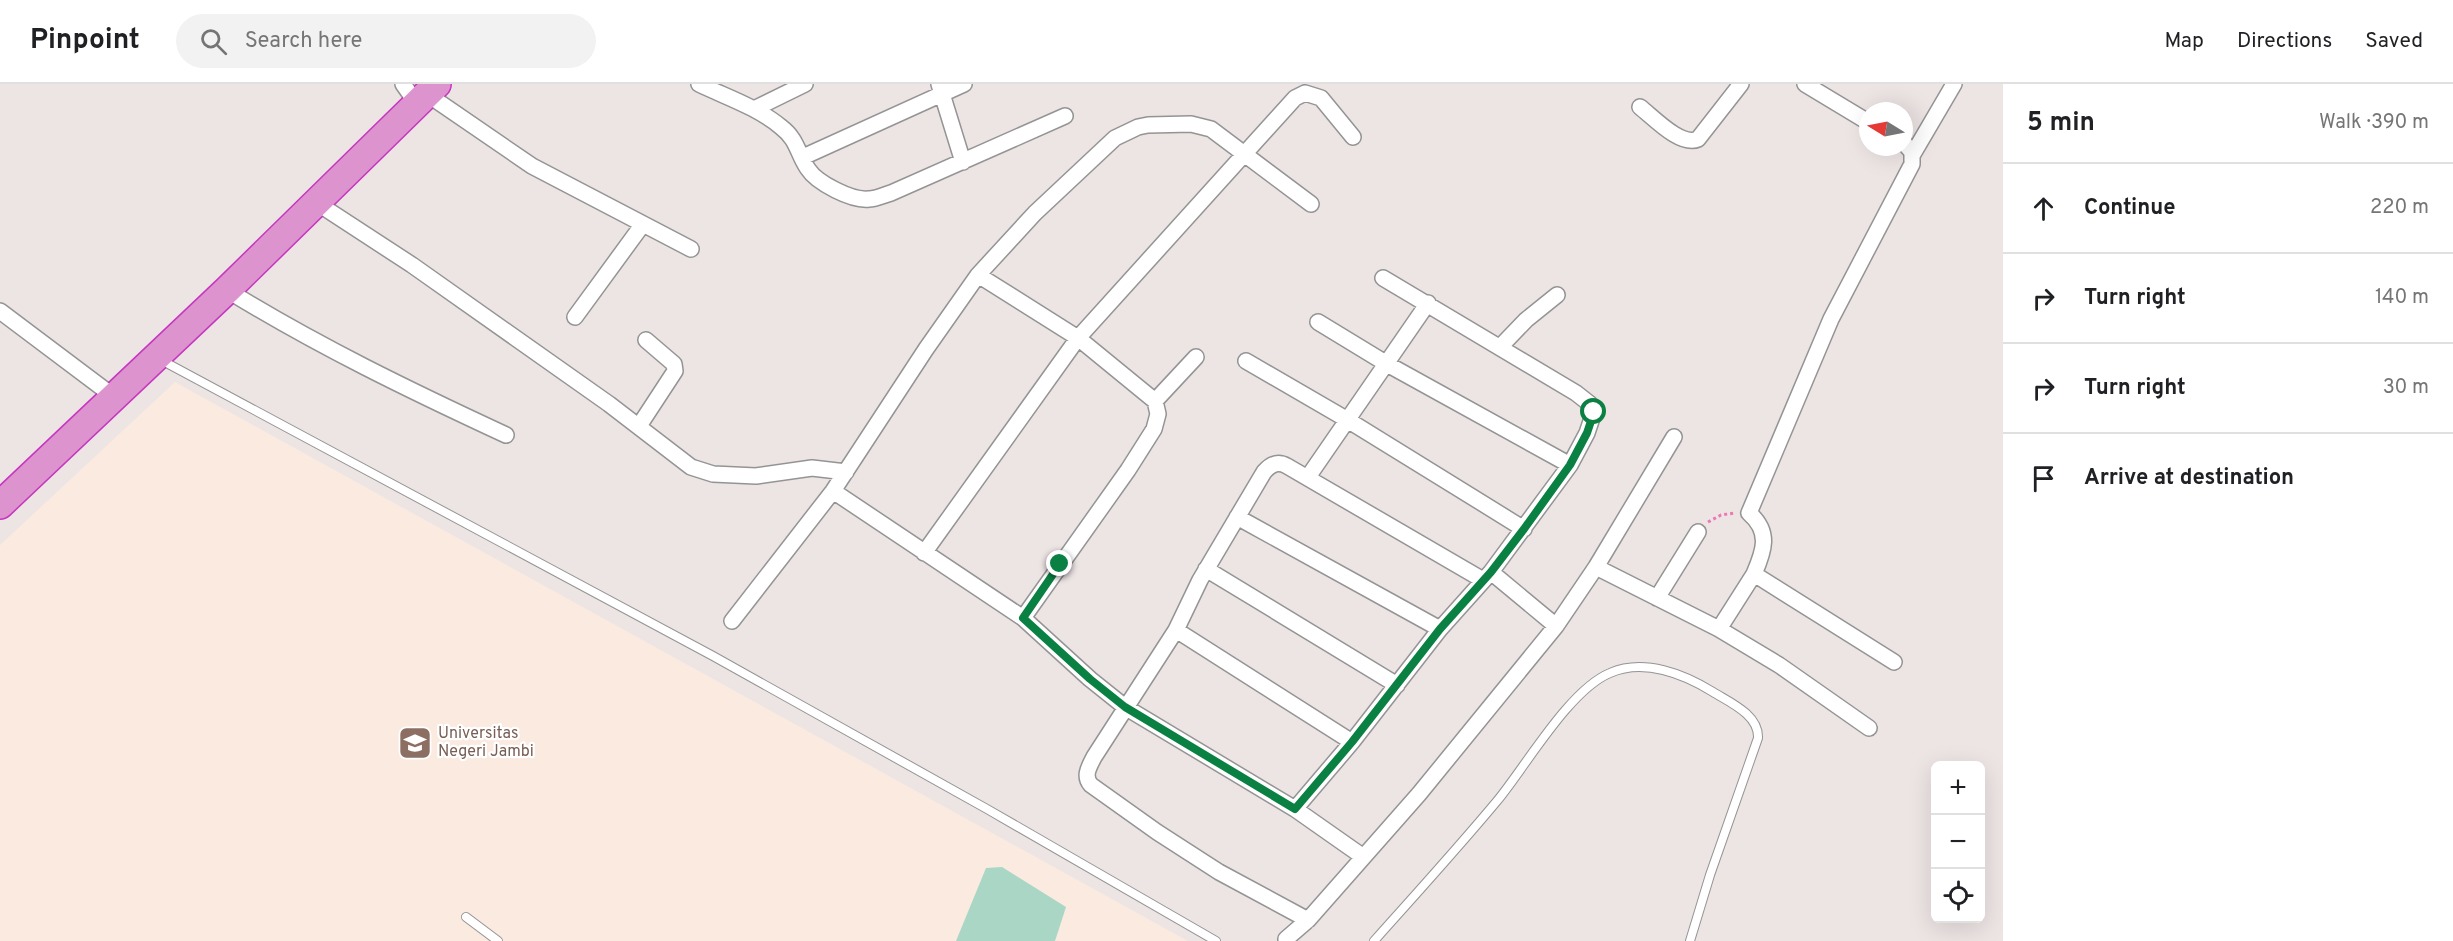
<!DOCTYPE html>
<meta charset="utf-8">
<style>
:root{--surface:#fff;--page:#f2f2f2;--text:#202124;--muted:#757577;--line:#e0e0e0}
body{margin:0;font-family:Overpass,sans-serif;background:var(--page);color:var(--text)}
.controls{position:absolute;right:18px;bottom:18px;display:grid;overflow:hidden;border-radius:9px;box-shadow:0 6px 24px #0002}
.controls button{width:54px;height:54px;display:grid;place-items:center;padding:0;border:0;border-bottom:2px solid var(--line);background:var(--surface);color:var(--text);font:30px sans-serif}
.compass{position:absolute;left:1859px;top:18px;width:54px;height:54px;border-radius:50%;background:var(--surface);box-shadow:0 6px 24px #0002;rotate:280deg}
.stop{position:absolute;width:18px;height:18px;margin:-14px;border:4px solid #0b8043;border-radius:50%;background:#fff}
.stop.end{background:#0b8043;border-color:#fff;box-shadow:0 2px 6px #0008}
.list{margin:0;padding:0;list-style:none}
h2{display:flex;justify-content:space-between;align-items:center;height:78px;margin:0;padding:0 24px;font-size:26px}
h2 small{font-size:20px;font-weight:400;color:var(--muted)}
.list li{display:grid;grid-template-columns:39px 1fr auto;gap:18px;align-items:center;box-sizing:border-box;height:90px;padding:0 24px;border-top:2px solid var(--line)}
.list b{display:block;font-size:22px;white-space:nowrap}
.list em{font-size:20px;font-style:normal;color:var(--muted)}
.icon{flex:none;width:33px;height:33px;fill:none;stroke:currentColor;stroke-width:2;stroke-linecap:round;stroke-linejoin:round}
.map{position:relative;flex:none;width:2003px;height:857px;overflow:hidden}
header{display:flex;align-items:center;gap:36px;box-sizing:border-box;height:84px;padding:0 30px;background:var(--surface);border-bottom:2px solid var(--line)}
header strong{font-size:28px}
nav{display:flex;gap:33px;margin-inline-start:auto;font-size:21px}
.search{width:420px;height:54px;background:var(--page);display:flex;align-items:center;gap:15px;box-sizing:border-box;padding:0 21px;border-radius:33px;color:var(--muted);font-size:22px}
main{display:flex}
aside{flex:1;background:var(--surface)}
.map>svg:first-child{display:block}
.education{fill:#fbeadf}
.water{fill:#a9d6c5}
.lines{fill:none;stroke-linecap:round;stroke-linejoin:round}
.lane-casing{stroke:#949494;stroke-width:10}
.street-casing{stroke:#949494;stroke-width:18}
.highway-casing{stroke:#c636c0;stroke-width:30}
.path{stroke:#eb78b3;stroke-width:3;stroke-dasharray:3 3;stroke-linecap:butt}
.lane{stroke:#fff;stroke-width:8}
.street{stroke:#fff;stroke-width:15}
.highway{stroke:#dd94ce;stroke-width:27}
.route{stroke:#0b8043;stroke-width:8}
.labels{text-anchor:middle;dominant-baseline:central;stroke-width:4.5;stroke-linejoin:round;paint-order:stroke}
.education-label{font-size:16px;fill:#785e54;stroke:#fff;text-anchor:start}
</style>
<header>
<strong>Pinpoint</strong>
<div class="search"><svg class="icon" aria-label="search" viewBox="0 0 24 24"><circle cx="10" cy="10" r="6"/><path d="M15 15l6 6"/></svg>Search here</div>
<nav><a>Map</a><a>Directions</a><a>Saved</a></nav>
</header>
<main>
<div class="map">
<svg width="2003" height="857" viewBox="0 0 2003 857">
<rect width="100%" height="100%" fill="#ede4e4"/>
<!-- education -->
<path class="education" d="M175 298 1188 857H0V461Z"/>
<!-- water -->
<path class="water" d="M1002 783 1066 823 1055 857H956L986 784Z"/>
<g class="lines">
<defs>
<path id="lane" d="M161 276 713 572 987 725 1216 857
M466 833 498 857
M1374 857C1415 811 1457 765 1497 717 1526 682 1569 606 1610 589 1644 574 1684 590 1713 608 1731 619 1759 631 1758 654L1710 791 1690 857"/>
<path id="street" d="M403 0 417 20
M699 0C726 13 757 23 781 43 798 56 797 69 808 85 817 99 852 117 869 115 876 115 884 111 891 109L1065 32
M939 0 963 78
M1805 0 1868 38
M427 10 532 82 691 165
M1640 23C1654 34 1681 63 1698 55L1741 0
M754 25 805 0
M1913 70 1954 0
M803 73 964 0
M317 119 412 181 609 320 691 383 713 390 756 392 812 384 846 388
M227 206C316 261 411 307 506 351
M0 227 113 312
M575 233 643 140
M1318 238 1387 280 1570 381
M1500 263 1526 236 1557 211
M1246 277 1346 335 1524 445
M1155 317 1196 273
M639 342 675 287 674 280 646 256
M1308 393 1428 219
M833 407 1023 534 1090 595 1125 623 1295 725 1362 772
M1237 433 1440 545
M924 469 1078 254 978 191
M1596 483 1719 545 1779 581 1869 644
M1206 485 1397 601
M1491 488 1556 542
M1754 490C1764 467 1771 448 1749 429L1831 235 1912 80V68L1904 59
M1657 514 1698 448
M1023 534 1128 386 1154 345 1158 330 1155 317 1078 254 1295 14 1305 9 1321 14 1353 53
M732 537 833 407 926 265 978 191 1035 129 1115 54 1138 43 1148 41 1191 40 1211 45 1311 120
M1719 545 1754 490 1894 578
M1176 546 1352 658
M1295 725 1352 658 1440 545 1491 488 1570 381 1587 349 1594 328 1590 320 1576 309 1383 194
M1308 836 1219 788 1157 748 1091 701C1083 692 1089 683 1094 673L1176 546 1200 496 1264 388C1271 380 1278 377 1287 382L1483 496
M1286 855 1308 836 1419 710 1556 542 1596 483 1674 353"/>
<path id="highway" d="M0 421 227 206 437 0"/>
</defs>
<!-- lane casing -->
<use href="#lane" class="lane-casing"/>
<!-- street casing -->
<use href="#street" class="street-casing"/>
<!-- highway casing -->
<use href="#highway" class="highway-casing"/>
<!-- path -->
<path class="path" d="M1708 438 1721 431 1735 429"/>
<!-- lane -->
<use href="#lane" class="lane"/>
<!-- street -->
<use href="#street" class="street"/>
<!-- highway -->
<use href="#highway" class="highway"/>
</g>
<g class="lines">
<!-- route -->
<path class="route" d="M1060 480 1023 534 1090 595 1125 623 1295 725 1352 658 1440 545 1491 488 1524 445 1570 381 1587 349 1594 328"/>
</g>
<!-- icons -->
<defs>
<symbol id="university-square" viewBox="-11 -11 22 22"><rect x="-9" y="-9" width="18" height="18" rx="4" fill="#8d6e63" stroke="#fff"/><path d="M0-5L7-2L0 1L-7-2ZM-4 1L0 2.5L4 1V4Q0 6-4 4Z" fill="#fff"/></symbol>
</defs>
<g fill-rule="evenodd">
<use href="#university-square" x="396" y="640" width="38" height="38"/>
</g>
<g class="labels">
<!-- education labels -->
<g class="education-label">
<text x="438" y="650">Universitas<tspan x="438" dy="18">Negeri Jambi</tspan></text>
</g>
</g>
</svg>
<div class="controls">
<button>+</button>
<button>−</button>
<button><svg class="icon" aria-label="locate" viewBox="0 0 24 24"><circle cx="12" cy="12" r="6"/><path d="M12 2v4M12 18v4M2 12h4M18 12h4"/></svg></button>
</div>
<svg class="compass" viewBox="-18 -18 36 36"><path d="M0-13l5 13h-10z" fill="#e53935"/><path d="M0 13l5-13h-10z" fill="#757577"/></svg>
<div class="stop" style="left:1594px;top:328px"></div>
<div class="stop end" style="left:1060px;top:480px"></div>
</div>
<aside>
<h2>5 min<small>Walk · 390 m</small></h2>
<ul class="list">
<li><svg class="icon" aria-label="ahead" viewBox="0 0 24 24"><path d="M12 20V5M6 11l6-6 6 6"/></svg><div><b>Continue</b></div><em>220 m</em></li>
<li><svg class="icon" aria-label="right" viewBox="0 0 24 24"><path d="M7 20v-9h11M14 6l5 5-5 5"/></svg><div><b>Turn right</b></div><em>140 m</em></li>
<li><svg class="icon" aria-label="right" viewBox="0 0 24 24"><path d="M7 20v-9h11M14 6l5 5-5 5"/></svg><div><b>Turn right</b></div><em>30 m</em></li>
<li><svg class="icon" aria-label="arrive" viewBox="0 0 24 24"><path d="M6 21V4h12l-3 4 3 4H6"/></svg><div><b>Arrive at destination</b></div></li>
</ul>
</aside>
</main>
